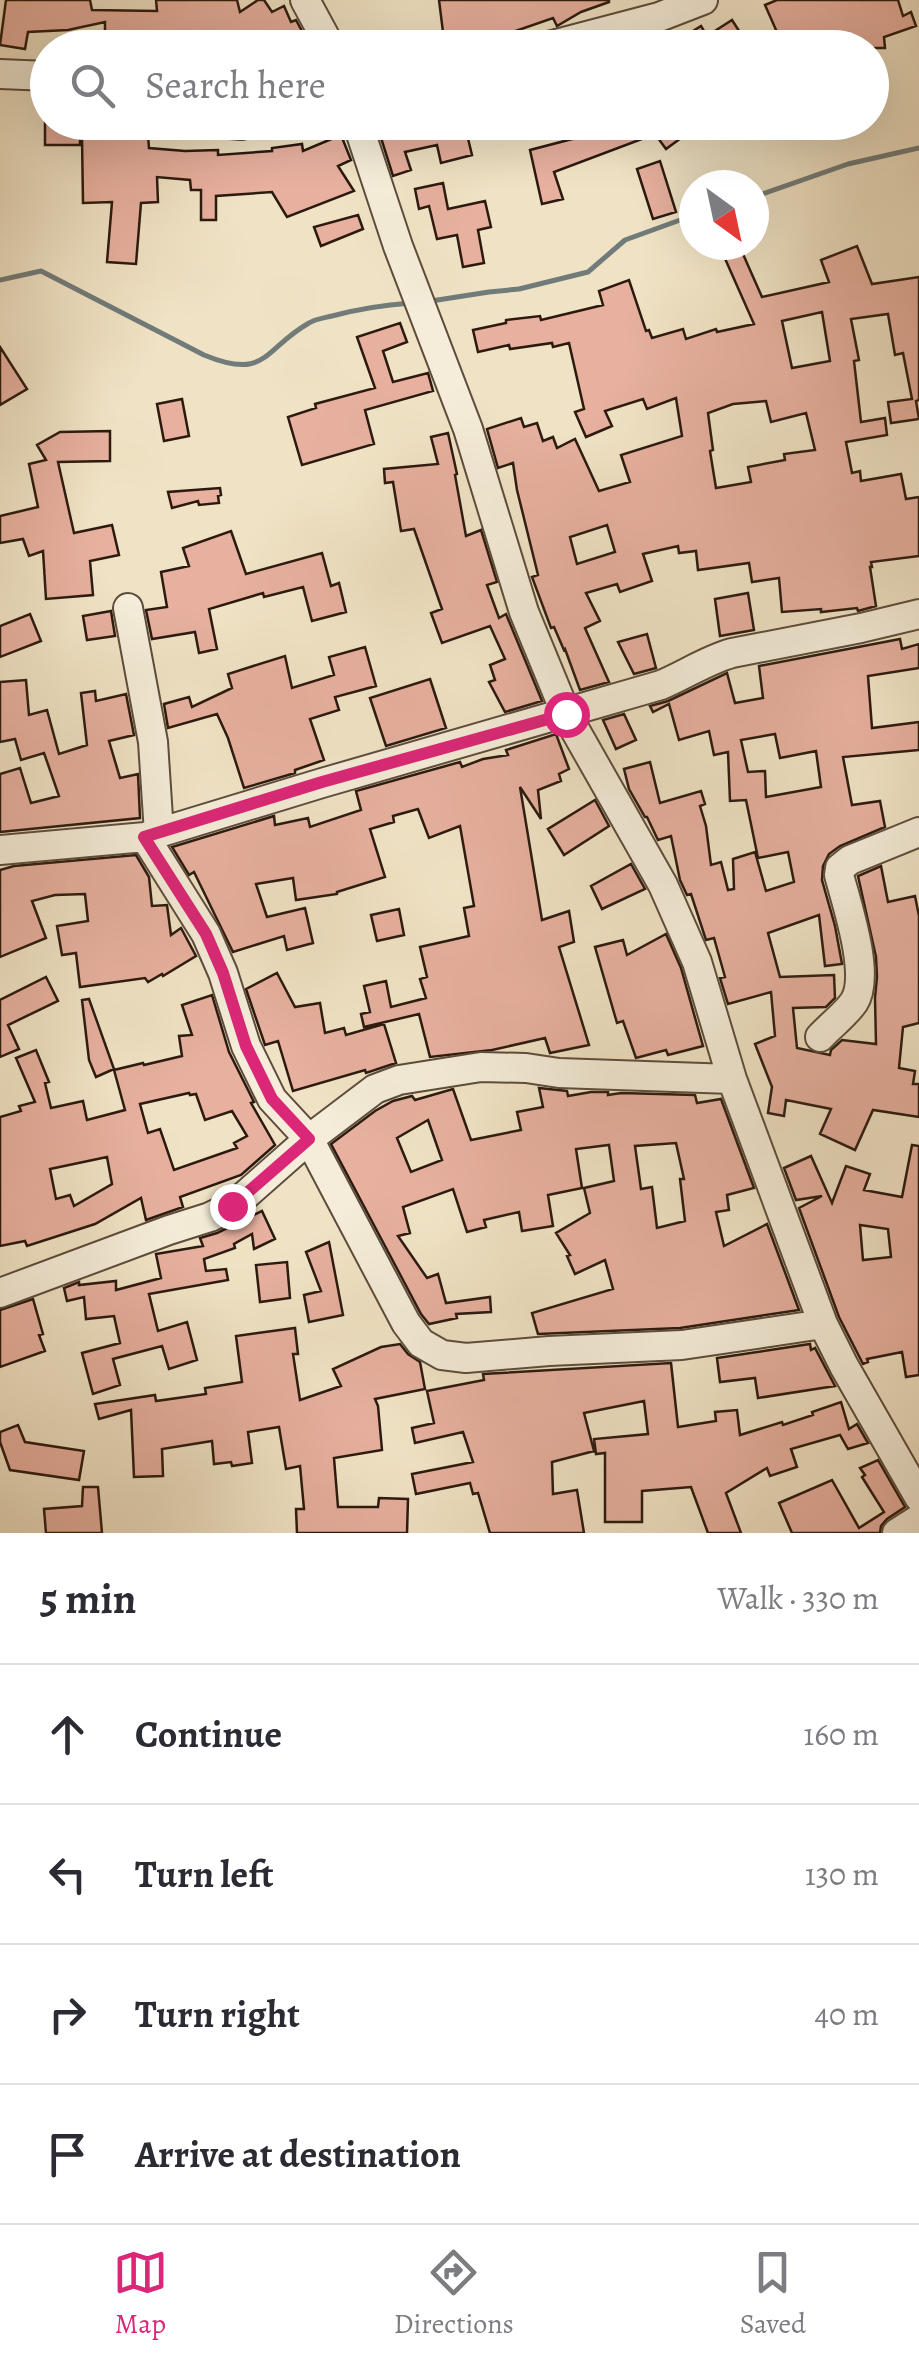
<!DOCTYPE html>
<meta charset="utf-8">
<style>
:root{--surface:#fff;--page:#f7f7f7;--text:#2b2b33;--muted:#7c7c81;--line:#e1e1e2;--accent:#db2777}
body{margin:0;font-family:Alegreya,serif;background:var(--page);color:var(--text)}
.compass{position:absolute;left:679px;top:170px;width:90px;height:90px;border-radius:50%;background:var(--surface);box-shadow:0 10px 40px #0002;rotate:147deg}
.stop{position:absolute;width:30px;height:30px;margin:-22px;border:8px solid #db2777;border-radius:50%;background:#fff}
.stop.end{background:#db2777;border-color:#fff;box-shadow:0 2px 10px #0008}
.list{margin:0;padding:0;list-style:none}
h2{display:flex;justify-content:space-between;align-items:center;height:130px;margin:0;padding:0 40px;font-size:42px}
h2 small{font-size:32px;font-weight:400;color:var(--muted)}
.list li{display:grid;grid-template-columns:65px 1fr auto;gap:30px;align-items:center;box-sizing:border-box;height:140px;padding:0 40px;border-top:2px solid var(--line)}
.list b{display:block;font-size:38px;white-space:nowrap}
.list em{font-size:32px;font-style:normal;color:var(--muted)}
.icon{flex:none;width:55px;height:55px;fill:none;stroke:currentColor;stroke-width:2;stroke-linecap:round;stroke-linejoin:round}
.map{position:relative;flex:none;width:919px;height:1533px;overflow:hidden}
.search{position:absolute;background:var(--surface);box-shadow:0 10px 40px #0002;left:30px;right:30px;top:30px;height:110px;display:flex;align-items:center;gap:25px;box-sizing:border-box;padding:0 35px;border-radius:55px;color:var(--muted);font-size:38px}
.sheet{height:690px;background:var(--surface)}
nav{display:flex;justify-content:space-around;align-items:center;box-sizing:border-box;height:140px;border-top:2px solid var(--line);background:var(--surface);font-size:28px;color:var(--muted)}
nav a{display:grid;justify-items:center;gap:5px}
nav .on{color:var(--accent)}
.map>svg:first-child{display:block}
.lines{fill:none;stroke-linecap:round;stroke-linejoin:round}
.stream{stroke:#717b79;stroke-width:5}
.building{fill:#e7b09f;stroke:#2c1a0f;stroke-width:2.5;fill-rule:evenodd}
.minor-casing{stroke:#5d4c3c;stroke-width:32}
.minor{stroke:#f5edd9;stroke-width:28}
.route{stroke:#db2777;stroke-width:12}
</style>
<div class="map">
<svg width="919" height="1533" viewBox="0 0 919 1533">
<rect width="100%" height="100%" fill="#f0e3c5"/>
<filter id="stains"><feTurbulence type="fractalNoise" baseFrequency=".002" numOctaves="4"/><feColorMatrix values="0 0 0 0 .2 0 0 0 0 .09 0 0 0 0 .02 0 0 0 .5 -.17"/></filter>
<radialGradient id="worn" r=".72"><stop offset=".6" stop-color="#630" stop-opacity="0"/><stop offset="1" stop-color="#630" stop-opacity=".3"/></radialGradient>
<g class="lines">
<!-- stream -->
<path class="stream" d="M754 197 848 164 919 148
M0 280 41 271 204 355C267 381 263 349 309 323 315 319 324 318 332 316 358 309 383 305 411 303
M431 301 489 292 519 289 588 272 625 240 694 215"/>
</g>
<!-- building -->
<path class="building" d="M6 0H90L92 10 157 11 156 0H237L240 12 258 0H264L272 12 284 6 291 22 296 20 311 48H105V22L68 30 28 32 25 49 0 45Z
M439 0H609V2L581 12 557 26 553 18 507 34 480 39 481 45 445 48Z
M777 0H898L903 16 911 12 916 26 884 37 885 48H784L765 5Z
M732 20 750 48H666L701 26 707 36Z
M45 122H80V145H45Z
M376 122H464L472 155 441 163 437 145 405 152 411 170 393 176Z
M567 122H703L666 149 655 134 554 172 563 199 542 204 530 150 572 139Z
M148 135 149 148 185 151 218 150V155L272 151V148L302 144 303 151 341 135 351 160 338 166 354 191 287 217 272 192 216 196V220H201V190H191L190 180 157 177 158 202 141 203 136 264 107 262 112 202 83 203 82 137H126Z
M660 161 676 212 653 219 637 169Z
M443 183 448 209 485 201 491 227 478 230 484 263 463 267 457 235 437 239 429 206 419 209 415 189Z
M358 215 363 229 321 246 314 227Z
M719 245H739L762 297 829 282 821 260 857 246 872 284 919 277V400L916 401 919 419 891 423 888 402 912 399 903 353 895 355 888 314 851 319 859 360 854 361 861 422 885 418 887 435 846 442 852 473 860 471 861 481 901 474 906 499 919 497V556L871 562 872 567H870L876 606 858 611 857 608 821 612V609L782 612 779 578 752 582 749 563 698 570 696 551 679 553 678 546 643 554 652 581 620 592 617 584 586 593 600 621 585 628 609 682 580 690 565 649 564 650 554 627 551 628 532 577 538 575 517 490 513 463 498 468 487 429 521 418 524 427 537 423 543 441 553 437 557 448 575 439 599 491 630 482 621 455 682 436 676 398 647 409 643 399 605 411 612 426 586 437 575 412 584 409 569 343 553 347 552 343 510 349 509 345 478 352 473 330 506 323V320L540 316 541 320 603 305 599 291 629 280 646 331 649 330 652 338 683 329 686 339 716 329 717 332 754 324ZM822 312 830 361 792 368 782 321ZM766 401 771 422 806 413 815 450 784 454 785 460 748 467 751 482 716 488 710 451 713 450 708 413 733 404ZM607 525 615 552 577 564 570 537Z
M400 323 407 342 383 351 393 382 428 373 433 391 365 410 374 444 302 465 288 417 316 408 315 404 375 388 357 337Z
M0 347 27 389 0 405Z
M182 399 189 436 164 441 157 404Z
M110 431V461L58 462 74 533 112 525 119 555 90 561 93 595 46 599 43 551 29 556 23 539 0 543V516L38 507 29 464 46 460 37 445 60 432Z
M448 433 457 474 455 475 466 536 481 530 497 582 487 585 499 618 506 614 542 701 505 712 489 682 495 680 490 665 505 659 490 626 442 643 431 613 442 609 414 529 401 531 393 482 385 483 384 469 438 464 431 437Z
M220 488 221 495 218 496 219 503 199 505 198 501 172 508 168 492Z
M231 531 246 574 322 553 331 586 339 583 346 612 312 621 303 587 264 597 263 593 209 609 217 649 199 653 195 632 152 639 146 610 167 607 161 572 189 566 183 548Z
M748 593 754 630 720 636 715 599Z
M111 611 115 636 87 640 83 616Z
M30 614 41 641 0 657V626Z
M647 634 656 668 634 674 618 642Z
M900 639 902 649 919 644V668L868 676 872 728 919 722V750L843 757 852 805 880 801 885 827 840 846 829 854 823 866 822 880 835 926 842 964 825 966 819 915 768 933 780 977 834 975 835 998 826 1007 793 1008 797 1048 830 1055 831 1050 842 1040 876 1044 875 998 877 977 876 957 858 876 881 866 888 902 915 896 919 916V1023L903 1027 899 1068 915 1071 913 1084H919V1117L873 1110 855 1150 820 1134 831 1109 786 1100 784 1116 768 1113 772 1087 755 1044 775 1036 771 992 728 1004 720 978 725 977 714 938 706 940 691 894 687 895 680 880 671 836 658 840 647 817H645L629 789 624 769 650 762 660 803 701 791 705 804 700 806 706 826 711 865 721 862 728 890 734 889 733 859 755 852 766 891 794 882 788 852 758 858 746 800 730 801 728 752 714 755 709 731 679 740 669 704 653 712 650 706 668 701 727 673 735 703 763 698 759 666ZM775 734 780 758 816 751 821 787 766 797 765 771 748 772 741 740Z
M365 647 376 686 335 697 339 710 310 719 324 760 295 770V773L244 788 228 738 217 714 168 728 164 704 189 697 192 707 232 688 228 674 285 656 292 688 334 675 329 657Z
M430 679 446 728 386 746 370 698Z
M26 680 29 715 47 710 59 754 87 745 81 693 95 691 96 701 126 694 134 735 109 741 120 778 138 774 140 818 0 832V774L20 768 31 803 59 796 44 753 21 760 15 739 0 742V682Z
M624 714 636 740 616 749 603 720Z
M556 734 569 769 559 774 561 781 538 790 541 819 520 787 542 920 569 911 574 942 559 947 589 1045 550 1053 545 1038 492 1050 430 1057 419 1014 364 1027 361 1014 370 1012 364 986 386 981 391 1007 426 998 420 979 427 977 420 947 469 936 464 908 474 906 460 826 429 838 418 809 393 816 394 822 370 829 385 877 337 892V894L296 900 293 878 256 884 267 917 305 908 313 943 287 950 284 936 233 952 194 872 189 875 172 847 274 816 275 825 308 818 310 827 361 810 356 791 460 762 462 767 483 759 508 755 506 750Z
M595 800 609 826 564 855 548 829Z
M136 855 149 877 152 906 167 905 171 935 181 928 196 956 163 976 162 974 148 982 145 978 80 987 76 953 62 955 57 926 88 921 85 894 55 895 32 901 46 938 0 957V870L14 866Z
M631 864 645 889 602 909 591 886Z
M399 909 404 935 377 941 371 915Z
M666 934 681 968 703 1046 668 1055 666 1050 636 1058 623 1021 617 1023 595 947 623 940 627 955Z
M277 973 295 1007 320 1003 325 1033 344 1028 346 1035 384 1024 396 1063 366 1073 365 1070 293 1091 278 1041 265 1045 246 989Z
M46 977 58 1001 8 1025 19 1049 0 1057V1000Z
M212 995 229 1052 254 1102 251 1103 275 1145 241 1175 180 1197 183 1207 146 1220 141 1198 95 1224 27 1246 25 1241 0 1246V1117L21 1111 19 1106 35 1102 16 1058 36 1050 49 1082 45 1083 51 1108 83 1101 87 1120 125 1110 114 1070 143 1063 144 1065 182 1056 179 1036 192 1035 182 1005ZM189 1093 190 1095 196 1094 205 1120 232 1111 247 1136 234 1143 237 1148 174 1170 160 1129 148 1133 140 1104ZM107 1157 112 1184 74 1206 70 1195 56 1199 50 1169Z
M89 999 114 1069 96 1077 89 1060 82 1000Z
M539 1088 567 1091 568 1096 591 1092H608V1095L621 1093 695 1095 697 1103 721 1099 754 1188 727 1195 729 1210 716 1212 724 1246 767 1224 799 1310 680 1328 538 1334 532 1313 613 1289 605 1260 575 1274 567 1256 570 1255 556 1233 590 1213 584 1188 614 1181 609 1145 576 1149 582 1188 548 1195 553 1226 522 1231 519 1212 484 1220 486 1227 467 1232 453 1189 403 1207 410 1233 398 1236 427 1278 438 1274 446 1303 490 1297 491 1312 456 1314 457 1318 429 1324 421 1314 331 1144 375 1111 393 1101 412 1096 415 1100 453 1089 471 1140 521 1130 517 1112 543 1107ZM428 1120 442 1160 411 1172 397 1138ZM676 1143 684 1179H680L685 1221 657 1228 652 1187 641 1189 635 1146Z
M912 1145 919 1146V1375L906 1377 902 1352 867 1359 868 1362 863 1364 839 1317 799 1208 822 1196 796 1200 784 1168 811 1156 832 1203 846 1166 870 1174 864 1190 902 1197ZM860 1225 888 1229 891 1257 863 1260Z
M262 1211 275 1239 254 1249 252 1234 234 1244 235 1248 204 1259 206 1271 226 1269 228 1280 149 1294 158 1331 187 1322 197 1360 169 1369 162 1346 113 1359 120 1385 93 1394 82 1353 120 1343 114 1316 86 1319 84 1297 67 1301 64 1288 79 1282V1285L116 1281V1290L161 1278 156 1254 203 1246 200 1238 217 1233Z
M329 1242 343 1315 309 1322 304 1295 321 1291 306 1252Z
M287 1262 290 1298 260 1302 256 1265Z
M33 1299 43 1334 39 1335 45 1351 0 1367V1310Z
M295 1328 298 1354H293L300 1400 341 1386 333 1369 381 1347 400 1344 408 1354 420 1362 425 1389 375 1399 378 1406 382 1450 334 1458 338 1507H378L379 1498 408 1499 407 1533H297L296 1509H304L300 1466 286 1469 279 1427 248 1432 252 1463 232 1466 231 1462 214 1464 212 1441 162 1449 163 1476 134 1477 131 1410 99 1419 95 1404 155 1395 156 1401 206 1394 205 1388 242 1382 236 1336Z
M810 1344 811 1350 815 1348 835 1386 758 1398 755 1378 720 1382 717 1358Z
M671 1363 678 1427 716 1421 715 1412 737 1410 740 1435 782 1422 783 1425 813 1415 812 1412 841 1402 849 1429 857 1424 868 1443 848 1449 840 1435 791 1449 797 1467 770 1476 767 1468 726 1493 741 1533H708L691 1487 642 1491V1522H605V1453L596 1454 594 1439 648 1434 644 1401 584 1413 594 1451 552 1462 553 1494 577 1490 584 1533H490L478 1493 473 1494 470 1483 416 1494 412 1474 473 1462 463 1432 415 1443 412 1428 434 1423 427 1391 484 1380 483 1374Z
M18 1425 25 1442 84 1451 79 1480 10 1470 0 1442V1432Z
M878 1460 905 1507 887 1519 881 1526 880 1533H792L779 1503 832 1480 859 1528 884 1512 862 1477 865 1475 860 1468Z
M83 1487H98L102 1533H46L44 1509 82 1506Z"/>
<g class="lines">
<defs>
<path id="minor" d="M305 0 331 48
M541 48 659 17 703 0
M0 74 48 76
M208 122 241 125 252 122
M357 122 398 246 468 429 524 612 566 714 663 885 697 962 732 1079 823 1324 844 1366 919 1497
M128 608 153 742 159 833
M145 837 206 934 223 973 246 1046 272 1099 309 1139 406 1323 421 1343 442 1355 466 1358 549 1351 682 1345 823 1324
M0 850 145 837 322 783 661 685C685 675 707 660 732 653L861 628 919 614
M820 1037C830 1026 845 1015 854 1002 871 976 847 905 839 875L840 868 850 860 919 832
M0 1293 169 1230 210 1217 233 1206 309 1139 375 1089 399 1080 481 1067 526 1068 559 1073 732 1079
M897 1533 919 1519"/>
</defs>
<!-- minor casing -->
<use href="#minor" class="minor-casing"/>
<!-- minor -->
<use href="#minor" class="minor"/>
</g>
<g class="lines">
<!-- route -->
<path class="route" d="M232 1206 309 1139 272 1099 246 1046 223 973 206 934 144 837 322 782 566 714"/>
</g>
<rect width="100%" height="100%" filter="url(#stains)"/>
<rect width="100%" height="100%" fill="url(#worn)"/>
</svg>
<svg class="compass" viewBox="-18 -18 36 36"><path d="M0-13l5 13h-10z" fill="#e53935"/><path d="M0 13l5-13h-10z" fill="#7c7c81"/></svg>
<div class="stop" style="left:566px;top:714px"></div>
<div class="stop end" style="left:232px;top:1206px"></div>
<div class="search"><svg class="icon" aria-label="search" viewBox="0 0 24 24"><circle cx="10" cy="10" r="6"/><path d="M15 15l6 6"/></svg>Search here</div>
</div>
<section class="sheet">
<h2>5 min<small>Walk · 330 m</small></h2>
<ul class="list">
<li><svg class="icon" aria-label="ahead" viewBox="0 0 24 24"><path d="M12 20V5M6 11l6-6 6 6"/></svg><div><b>Continue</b></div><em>160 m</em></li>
<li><svg class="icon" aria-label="left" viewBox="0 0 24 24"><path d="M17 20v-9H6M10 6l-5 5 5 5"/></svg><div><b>Turn left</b></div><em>130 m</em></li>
<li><svg class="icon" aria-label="right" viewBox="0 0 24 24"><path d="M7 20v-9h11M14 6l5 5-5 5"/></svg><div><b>Turn right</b></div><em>40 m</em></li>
<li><svg class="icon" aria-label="arrive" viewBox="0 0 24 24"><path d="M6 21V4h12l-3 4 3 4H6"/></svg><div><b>Arrive at destination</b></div></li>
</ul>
</section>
<nav>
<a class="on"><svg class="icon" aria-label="map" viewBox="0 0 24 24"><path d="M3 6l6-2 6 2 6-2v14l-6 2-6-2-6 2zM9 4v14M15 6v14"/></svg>Map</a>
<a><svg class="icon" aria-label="directions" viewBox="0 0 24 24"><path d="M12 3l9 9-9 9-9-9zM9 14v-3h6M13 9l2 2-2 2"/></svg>Directions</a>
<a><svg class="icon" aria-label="saved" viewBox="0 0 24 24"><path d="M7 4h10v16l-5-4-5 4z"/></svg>Saved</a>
</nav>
